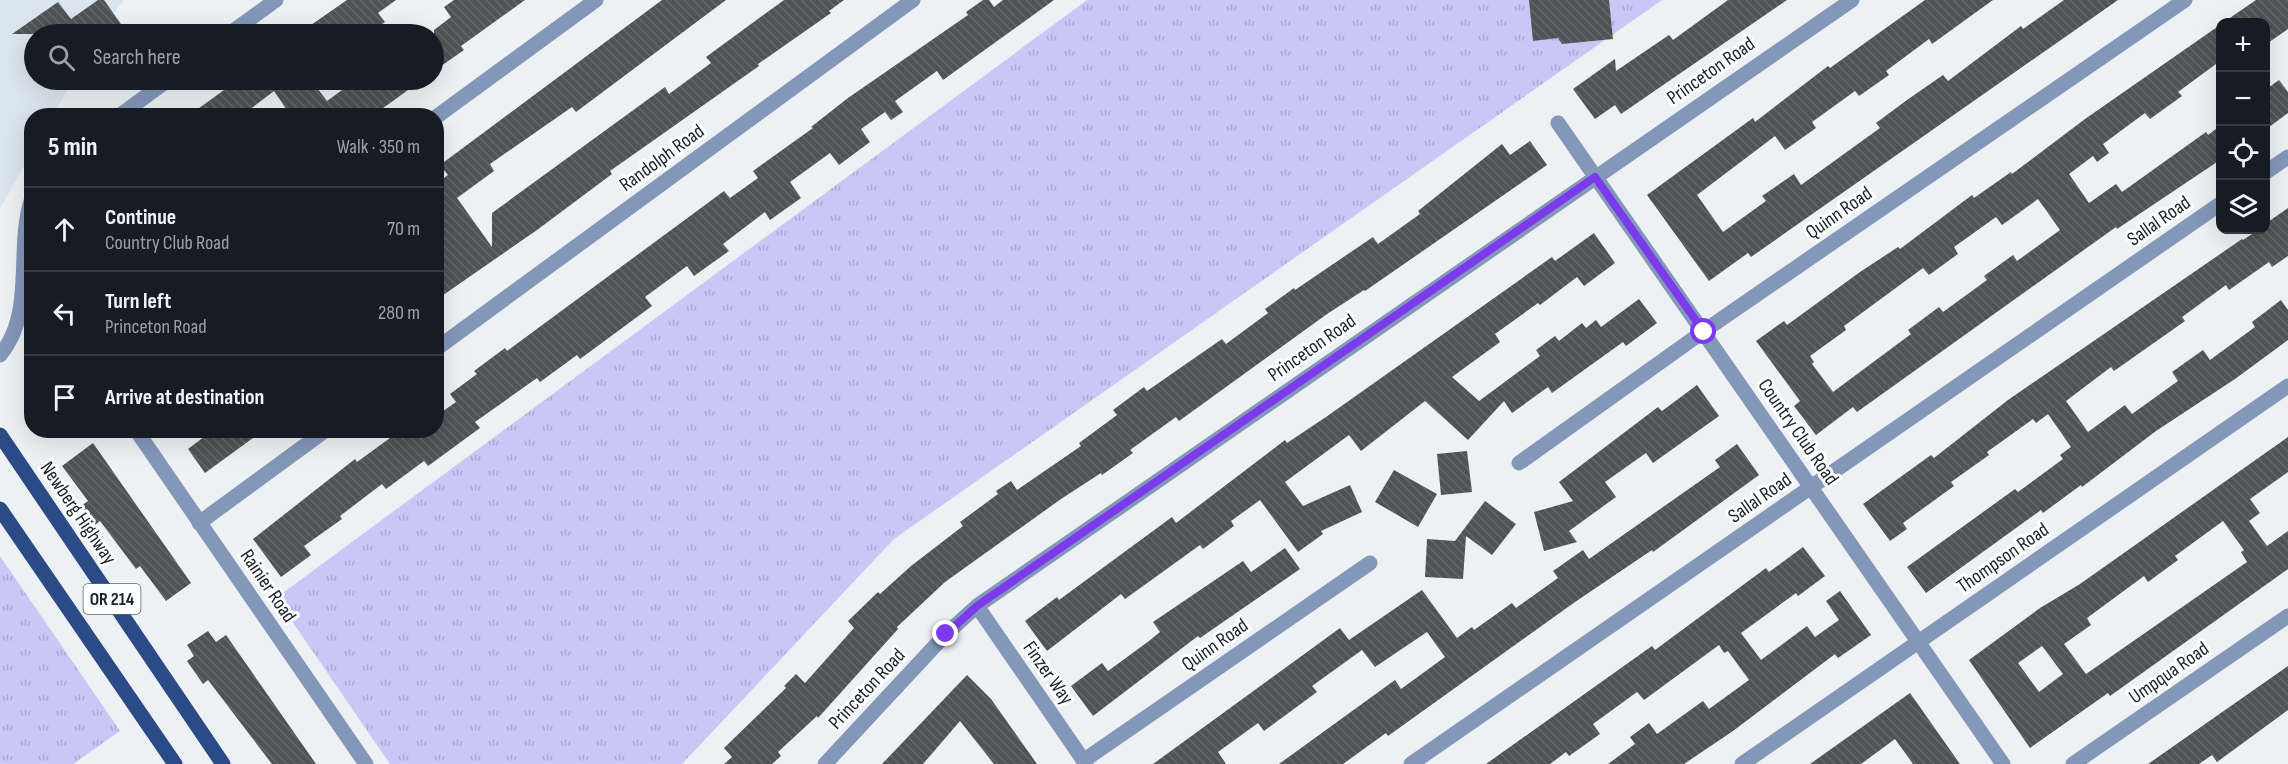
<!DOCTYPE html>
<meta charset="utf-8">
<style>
:root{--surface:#171b24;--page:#242831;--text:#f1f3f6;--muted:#9ea1a6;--line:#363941}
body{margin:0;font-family:"Sofia Sans Condensed",sans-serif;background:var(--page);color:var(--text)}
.controls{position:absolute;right:18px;top:18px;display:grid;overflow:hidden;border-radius:12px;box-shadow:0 6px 24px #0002}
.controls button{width:54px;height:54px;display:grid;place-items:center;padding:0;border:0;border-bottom:2px solid var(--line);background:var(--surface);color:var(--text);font:30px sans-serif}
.stop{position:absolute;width:18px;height:18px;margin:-14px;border:4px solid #7c3aed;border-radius:50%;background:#fff}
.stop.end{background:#7c3aed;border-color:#fff;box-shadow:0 2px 6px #0008}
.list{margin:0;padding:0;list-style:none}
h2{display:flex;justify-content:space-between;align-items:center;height:78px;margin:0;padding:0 24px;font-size:26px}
h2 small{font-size:20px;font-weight:400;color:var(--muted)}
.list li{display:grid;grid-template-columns:39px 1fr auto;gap:18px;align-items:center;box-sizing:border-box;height:84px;padding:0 24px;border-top:2px solid var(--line)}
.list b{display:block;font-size:22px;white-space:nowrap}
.list p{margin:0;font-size:20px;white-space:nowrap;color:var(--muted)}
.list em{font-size:20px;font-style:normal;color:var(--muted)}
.icon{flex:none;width:33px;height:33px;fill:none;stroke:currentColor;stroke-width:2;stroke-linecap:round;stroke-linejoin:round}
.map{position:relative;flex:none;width:2288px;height:764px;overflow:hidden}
.search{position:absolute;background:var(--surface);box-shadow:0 6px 24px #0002;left:24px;top:24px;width:420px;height:66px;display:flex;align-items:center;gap:15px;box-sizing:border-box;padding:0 21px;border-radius:33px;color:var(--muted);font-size:22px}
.panel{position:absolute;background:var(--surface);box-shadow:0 6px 24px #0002;left:24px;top:108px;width:420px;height:330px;border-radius:24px}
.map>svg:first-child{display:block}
.built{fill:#dbe5ed}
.grass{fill:url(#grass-tufts)}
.building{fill:url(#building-back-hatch);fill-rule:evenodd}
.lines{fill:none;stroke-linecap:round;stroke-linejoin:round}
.minor{stroke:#8397b9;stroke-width:15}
.major{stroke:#2a4b86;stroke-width:15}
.route{stroke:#7c3aed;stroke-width:8}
.labels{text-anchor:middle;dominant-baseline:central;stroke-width:6;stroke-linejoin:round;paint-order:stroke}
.shield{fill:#fdfeff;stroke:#616263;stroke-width:1.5}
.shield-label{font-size:18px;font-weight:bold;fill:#1e1f20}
.street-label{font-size:20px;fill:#1e1f20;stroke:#fdfeff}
</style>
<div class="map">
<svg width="2288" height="764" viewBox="0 0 2288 764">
<defs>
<pattern id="grass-tufts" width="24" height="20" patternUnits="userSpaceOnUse" patternTransform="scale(1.5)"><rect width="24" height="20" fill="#c8c7f6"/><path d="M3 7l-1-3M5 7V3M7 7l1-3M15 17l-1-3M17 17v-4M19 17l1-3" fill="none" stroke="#abaad3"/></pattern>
<pattern id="building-back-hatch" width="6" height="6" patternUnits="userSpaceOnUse" patternTransform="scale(1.5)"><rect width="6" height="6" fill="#4f5354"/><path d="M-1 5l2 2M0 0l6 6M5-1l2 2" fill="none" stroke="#656869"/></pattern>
</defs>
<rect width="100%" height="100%" fill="#eef1f4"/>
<!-- built -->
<path class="built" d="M0 0H124L98 34H34V80H73L53 115 32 116 31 153 0 209Z"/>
<!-- grass -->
<path class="grass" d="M1087 0H1662L894 539 682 764H390L276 598Z
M0 556 120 731 73 764H0Z"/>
<!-- building -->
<path class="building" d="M98 0H104L128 34H12L58 2 71 19Z
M347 0H396L378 13 385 22 367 34H298Z
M454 0H525L461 46 464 50 434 71V30L451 17 444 7Z
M662 0H726L576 112 572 107 490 164 494 171 457 198 492 247V213L665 87 669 94 711 63 706 57 784 0H844L829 11 831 13 758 64 759 66 610 171 612 174 537 230 436 300V184L448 175 440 165Z
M983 0H989L994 7 1003 0H1054L943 80 937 71 895 101 903 112 891 120 885 112 861 129 870 142 839 165 830 153 790 182 801 198 770 220 765 212 723 244 729 251 694 276 687 266 645 297 652 306 580 359 577 355 540 382 537 378 475 422 480 428 428 466 424 461 386 489 382 484 340 516 342 519 304 546 311 555 281 577 253 539 355 459 357 462 401 430H436V416L456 402 450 394 477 374 474 371 505 348 507 351 724 191 730 198 758 178 753 171 813 128 811 127 848 98 968 15 966 12Z
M1529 0H1609L1613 39 1562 44 1558 38 1533 41Z
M1728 0H1787L1621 114 1615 105 1595 119 1573 89 1615 59 1616 71 1669 35 1673 40Z
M1925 0H1993L1932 44 1929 39 1886 71 1889 75 1859 96 1855 91 1812 122 1816 128 1785 150 1775 136 1697 195 1723 232 1766 201 1762 196 1794 174 1801 185 1880 128 1876 123 1907 100 1943 75 1948 81 2021 26 2023 29 2064 0H2118L1751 257 1748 253 1709 281 1647 195 1753 118 1755 122 1828 66 1830 68Z
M2256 0H2288V29L2265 45V22H2224Z
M2220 25V61L2178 92 2182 96 2150 119 2145 113 2103 144 2109 153 2097 162 2093 156 2069 174 2089 203 2116 184 2122 192 2206 132 2208 135 2220 126V160L2117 229 2116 227 1857 412 1853 407 1816 435 1794 406 1800 401 1756 341 1784 321 1787 325 1860 272 1898 247 1900 249 1972 195 1974 198 2011 172 2012 174 2085 119ZM2038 199 2060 230 2017 261 2013 255 1984 276 1987 280 1943 312 1939 307 1908 330 1911 334 1833 392 1812 364 1814 362 1810 356 1846 330 1844 326 1923 268 1929 275 1958 254 1954 247 1996 217 2002 225Z
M238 80H311L327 101 356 80H422L372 116H291L274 91 241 116H188Z
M2279 80 2288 92V113L2265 130V90Z
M1530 141 1547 165 1365 291 1364 290 1327 314 1179 421 1176 417 1130 450 1133 453 1102 475 1101 473 1061 499 945 582 897 627 898 629 818 718 817 716 778 752 781 756 772 764H724L732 757 724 748 786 688 784 686 796 674 805 683 854 628 848 621 878 592 880 594 911 566 963 526 960 522 998 494 996 491 1011 481 1017 490 1081 446 1079 443 1117 415 1113 410 1144 387 1147 391 1222 339 1226 344 1268 313 1265 309 1294 288 1295 290 1373 237 1378 244 1420 214 1418 211 1502 144 1510 155Z
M2288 208V256L2272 267 2269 262 2229 290 2226 285 2182 317 2185 321 2114 371 2111 367 2066 401 2088 432 2125 405 2132 414 2178 381 2172 372 2203 350 2210 360 2255 327 2252 322 2281 300 2288 310V340L2235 379 2156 431 2082 487 2081 485 2043 513 2041 510 1926 593 1907 567 2015 489 2018 492 2063 459 2060 455 2071 447 2048 414 2036 423 2033 419 1987 452 1989 455 1951 482 1954 486 1903 523 1907 529 1890 541 1863 504 1931 455 1934 458 2008 400 2242 239 2243 240 2258 230H2265V224Z
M1594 233 1615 263 1584 286 1577 277 1540 305 1538 303 1495 334 1500 342 1452 377 1479 401 1540 356 1536 350 1555 336 1559 341 1582 323 1586 328 1596 320 1601 327 1639 299 1657 323 1626 346 1623 342 1552 393 1548 387 1512 413 1504 401 1468 440 1425 401 1361 451 1349 435 1285 482 1303 506 1350 485 1362 512 1321 531 1323 534 1298 552 1260 500 1231 521 1234 526 1203 549 1200 545 1125 599 1121 594 1047 651 1025 621 1057 597 1059 600 1172 517 1176 523 1285 440 1287 443 1326 417 1552 257 1555 261Z
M1697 385 1719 416 1653 463 1646 453 1605 482 1616 497 1569 531 1577 542 1544 551 1534 512 1573 501 1559 482 1658 407 1662 411Z
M213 430H264L205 473 188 449Z
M2288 437V472L2250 499 2260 513 2249 521 2267 546 2288 531V569L2110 696 2108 693 2030 748 1969 660 2040 608 2080 584ZM2223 521 2244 550 2241 552 2247 562 2086 674 2064 644 2091 625 2087 618 2144 576 2148 582 2178 560 2175 556ZM2042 646 2063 674 2039 692 2018 663Z
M93 443 191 583 166 601 140 566 136 569 100 521 95 525 81 506 88 501 62 466Z
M1737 444 1759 475 1653 552 1652 550 1575 602 1388 736 1386 733 1343 764H1279L1395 680 1401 689 1445 657 1427 632 1375 667 1362 650 1312 686 1317 692 1264 731 1258 723 1218 752 1226 764H1153L1340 628 1349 640 1422 590 1457 638 1472 627 1474 630 1512 603 1516 608 1558 578 1553 571 1583 550 1589 559 1720 467 1715 460Z
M1467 451 1472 492 1441 495 1437 454Z
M1394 470 1437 494 1418 527 1375 502Z
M1485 501 1516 524 1492 555 1466 536 1463 579 1425 577 1427 539 1455 541Z
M1803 547 1825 576 1798 596 1796 593 1741 633 1761 660 1807 626 1815 637 1839 620 1826 601 1840 591 1871 635 1838 658 1835 654 1733 731 1684 764H1608L1635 744 1630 737 1649 723 1657 734 1703 701 1709 709 1749 680 1728 651 1724 653 1719 645 1644 700 1637 692 1593 724 1600 734 1569 756 1566 752 1550 764H1486L1652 646 1655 650 1766 568 1769 572Z
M1285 548 1300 569 1200 638 1198 636 1093 716 1071 686 1102 663 1108 671 1149 641 1160 632 1153 622 1243 561 1251 572Z
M208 631 216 642 226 635 316 764H272L208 680 203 684 187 661 194 656 187 645Z
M2288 666V710L2217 762 2212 755 2199 764H2148Z
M967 675 991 699 1037 764H994L960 721 923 764H882Z
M1910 693 1960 764H1913L1895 739 1861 764H1810Z"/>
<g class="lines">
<!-- minor -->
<path class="minor" d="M229 34 276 0
M119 116 168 80
M436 117 596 0
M1558 123 2003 764
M2266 172 2288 157
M436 349 913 0
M0 355C36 313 15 247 32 198
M136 430 366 764
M1519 463 1704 331 2185 0
M199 523 326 430
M977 606 1086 764
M1083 761 1370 563
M825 764 946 634 977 606 1852 0
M1411 764 2220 204
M1742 764 2288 386
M2073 764 2288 616"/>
<!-- major -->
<path class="major" d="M0 435 223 764
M0 509 175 764"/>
</g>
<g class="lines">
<!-- route -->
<path class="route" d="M946 634 977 606 1595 177 1704 332"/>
</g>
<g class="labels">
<!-- shield labels -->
<rect class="shield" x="83.5" y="584" width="57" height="30" rx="4.5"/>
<g class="shield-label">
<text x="112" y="599">OR 214</text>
</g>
<!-- street labels -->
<g class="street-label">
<text transform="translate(1711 71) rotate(-35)">Princeton Road</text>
<text transform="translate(662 158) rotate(-36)">Randolph Road</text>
<text transform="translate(1839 213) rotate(-35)">Quinn Road</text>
<text transform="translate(2159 221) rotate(-35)">Sallal Road</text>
<text transform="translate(1312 348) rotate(-35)">Princeton Road</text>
<text transform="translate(1798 432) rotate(55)">Country Club Road</text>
<text transform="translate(1760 498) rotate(-35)">Sallal Road</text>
<text transform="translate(78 513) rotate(56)">Newberg Highway</text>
<text transform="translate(2003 558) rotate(-35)">Thompson Road</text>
<text transform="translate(268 586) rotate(56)">Rainier Road</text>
<text transform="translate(1215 645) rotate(-35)">Quinn Road</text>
<text transform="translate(1048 673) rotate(55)">Finzer Way</text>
<text transform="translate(2169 673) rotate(-35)">Umpqua Road</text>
<text transform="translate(867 689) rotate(-47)">Princeton Road</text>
</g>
</g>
</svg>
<div class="controls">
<button>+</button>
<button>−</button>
<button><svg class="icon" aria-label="locate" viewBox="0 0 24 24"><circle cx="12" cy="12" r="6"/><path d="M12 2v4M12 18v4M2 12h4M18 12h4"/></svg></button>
<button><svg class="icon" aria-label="layers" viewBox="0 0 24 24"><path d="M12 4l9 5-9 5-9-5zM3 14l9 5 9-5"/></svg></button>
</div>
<div class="stop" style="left:1704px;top:332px"></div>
<div class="stop end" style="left:946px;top:634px"></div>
<div class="search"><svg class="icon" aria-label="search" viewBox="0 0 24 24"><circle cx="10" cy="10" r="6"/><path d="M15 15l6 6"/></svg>Search here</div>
<section class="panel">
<h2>5 min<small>Walk · 350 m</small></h2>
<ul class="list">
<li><svg class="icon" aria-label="ahead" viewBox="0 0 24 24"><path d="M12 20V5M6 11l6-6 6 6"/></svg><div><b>Continue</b><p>Country Club Road</p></div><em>70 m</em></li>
<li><svg class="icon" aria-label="left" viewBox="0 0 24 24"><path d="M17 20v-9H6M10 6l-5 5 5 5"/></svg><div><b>Turn left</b><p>Princeton Road</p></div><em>280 m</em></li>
<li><svg class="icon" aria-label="arrive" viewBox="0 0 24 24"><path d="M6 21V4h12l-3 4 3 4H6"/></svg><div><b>Arrive at destination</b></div></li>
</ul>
</section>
</div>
